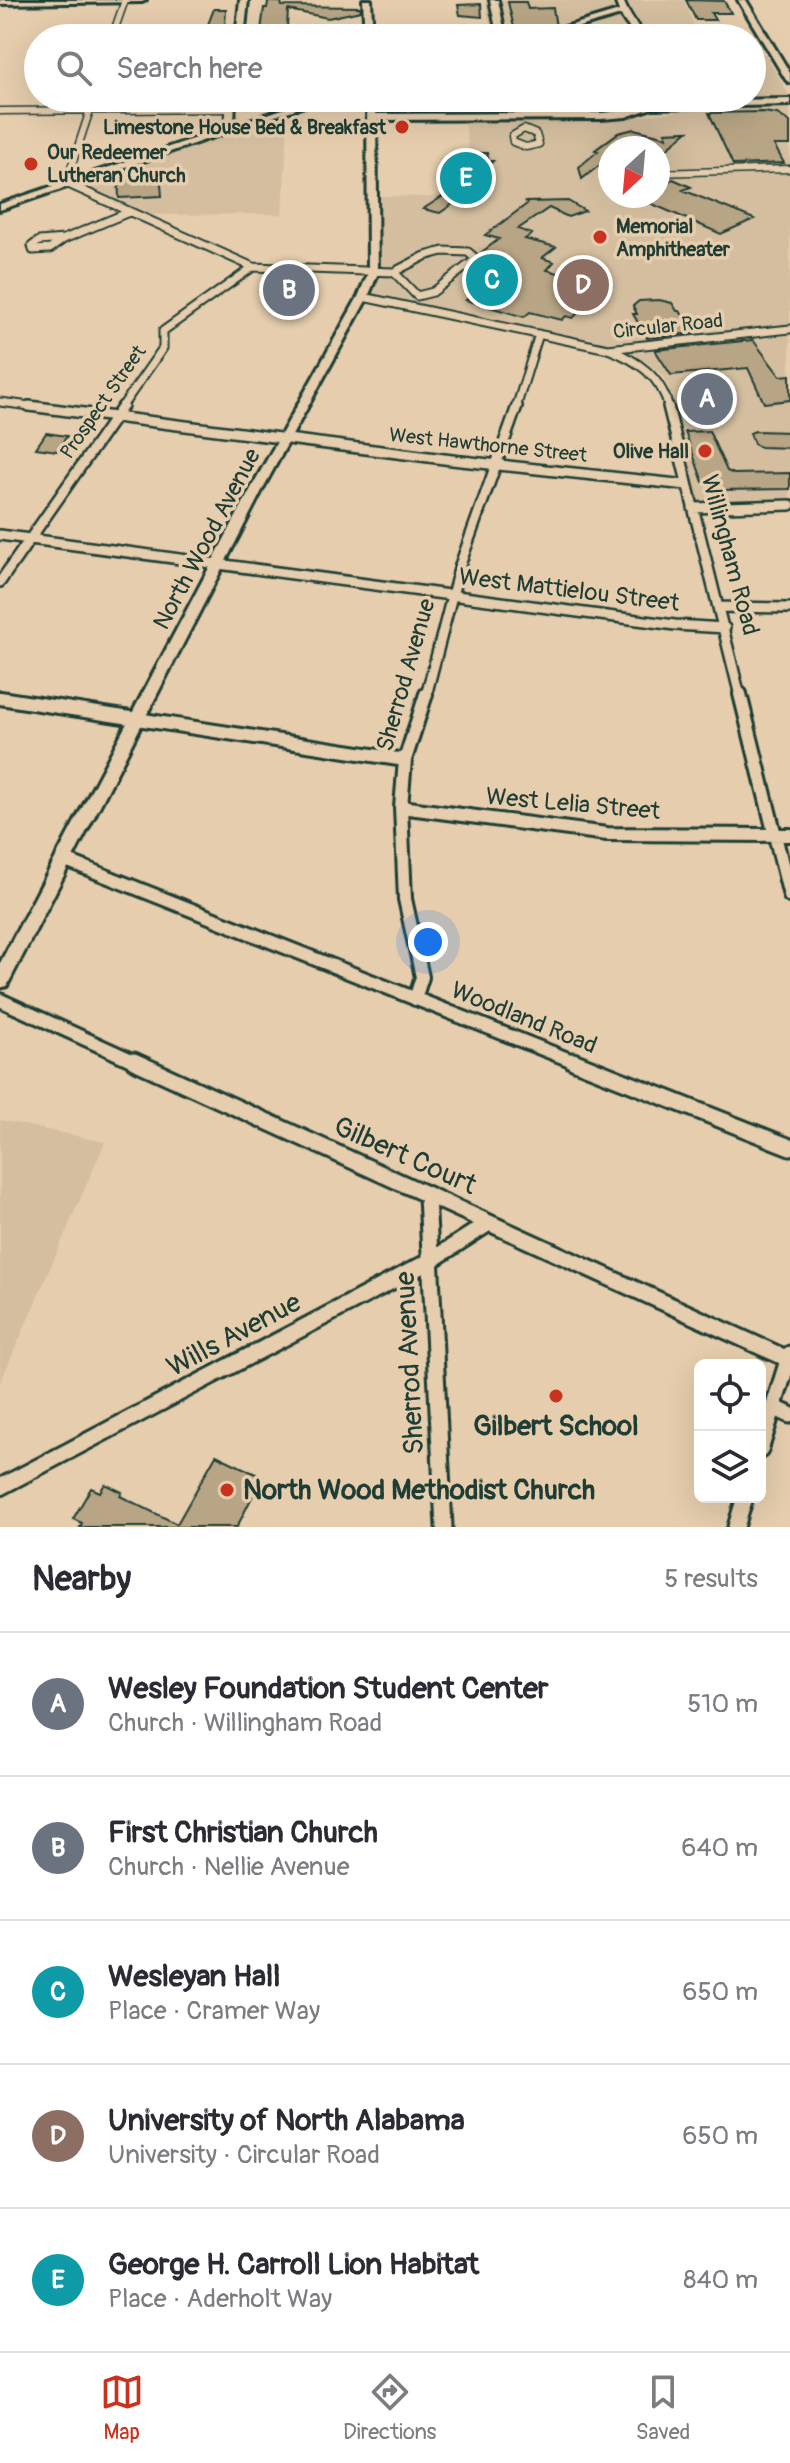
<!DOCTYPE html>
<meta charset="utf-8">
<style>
:root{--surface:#fff;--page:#f2f2f3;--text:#2b2b33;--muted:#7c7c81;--line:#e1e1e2;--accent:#c8321e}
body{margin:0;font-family:Pangolin,sans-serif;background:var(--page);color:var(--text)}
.controls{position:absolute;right:24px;bottom:24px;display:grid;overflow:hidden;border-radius:12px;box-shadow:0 8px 32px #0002}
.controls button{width:72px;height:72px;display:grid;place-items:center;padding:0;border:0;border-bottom:2px solid var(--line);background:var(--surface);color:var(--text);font:40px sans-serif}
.compass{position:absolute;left:598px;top:136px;width:72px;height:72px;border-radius:50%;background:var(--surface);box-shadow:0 8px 32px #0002;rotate:206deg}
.you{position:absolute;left:428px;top:942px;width:28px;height:28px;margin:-20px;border:6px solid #fff;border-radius:50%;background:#1a73e8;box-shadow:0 0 0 12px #1a73e833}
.badge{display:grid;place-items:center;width:52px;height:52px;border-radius:50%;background:var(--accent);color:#fff;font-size:26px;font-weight:700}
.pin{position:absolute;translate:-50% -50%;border:4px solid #fff;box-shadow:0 2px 8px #0006}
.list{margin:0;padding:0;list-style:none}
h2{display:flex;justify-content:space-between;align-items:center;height:104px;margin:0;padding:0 32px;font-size:34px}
h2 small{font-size:26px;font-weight:400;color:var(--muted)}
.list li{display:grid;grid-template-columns:52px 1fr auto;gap:24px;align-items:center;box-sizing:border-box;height:144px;padding:0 32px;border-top:2px solid var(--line)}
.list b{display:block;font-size:30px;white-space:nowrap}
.list p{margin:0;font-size:26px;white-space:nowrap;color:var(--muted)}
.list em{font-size:26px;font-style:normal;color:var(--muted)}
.icon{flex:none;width:44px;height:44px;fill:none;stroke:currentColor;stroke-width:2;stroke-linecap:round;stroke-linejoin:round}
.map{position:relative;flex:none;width:790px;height:1527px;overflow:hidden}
.search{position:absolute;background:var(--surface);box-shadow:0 8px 32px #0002;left:24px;right:24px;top:24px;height:88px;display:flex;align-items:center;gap:20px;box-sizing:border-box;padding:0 28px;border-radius:44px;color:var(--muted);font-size:30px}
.sheet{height:824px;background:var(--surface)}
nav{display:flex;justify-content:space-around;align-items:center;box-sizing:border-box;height:112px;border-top:2px solid var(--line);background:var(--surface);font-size:22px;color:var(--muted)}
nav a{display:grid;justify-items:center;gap:4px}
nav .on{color:var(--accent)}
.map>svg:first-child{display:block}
.built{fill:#d4be9f;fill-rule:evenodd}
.building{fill:#b8a585;stroke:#1f3d34;stroke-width:2}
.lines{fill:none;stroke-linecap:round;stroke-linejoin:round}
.street-far4-casing{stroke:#1f3d34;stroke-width:9}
.street-far3-casing{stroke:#1f3d34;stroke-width:11}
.street-far2-casing{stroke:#1f3d34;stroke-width:14}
.street-far1-casing{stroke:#1f3d34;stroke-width:18}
.street-casing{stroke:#1f3d34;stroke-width:21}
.secondary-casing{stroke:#1f3d34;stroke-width:6}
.street-far4{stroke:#e5cdad;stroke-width:6}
.street-far3{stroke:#e5cdad;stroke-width:7}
.street-far2{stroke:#e5cdad;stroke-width:9}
.street-far1{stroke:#e5cdad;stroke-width:12}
.street{stroke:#e5cdad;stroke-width:15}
.secondary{fill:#e5cdad;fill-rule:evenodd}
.poi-dot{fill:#c8321e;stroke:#e5cdad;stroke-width:3}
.labels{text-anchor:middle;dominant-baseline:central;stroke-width:7;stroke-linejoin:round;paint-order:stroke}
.far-poi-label{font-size:20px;font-weight:bold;fill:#1f3d34;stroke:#e5cdad;text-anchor:end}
.far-street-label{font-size:20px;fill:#1f3d34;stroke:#e5cdad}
.street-label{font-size:24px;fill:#1f3d34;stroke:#e5cdad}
.near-street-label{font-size:28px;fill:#1f3d34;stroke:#e5cdad}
.near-poi-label{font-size:28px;font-weight:bold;fill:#1f3d34;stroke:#e5cdad}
</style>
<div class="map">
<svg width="790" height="1527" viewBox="0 0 790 1527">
<rect width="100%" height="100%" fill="#e5cdad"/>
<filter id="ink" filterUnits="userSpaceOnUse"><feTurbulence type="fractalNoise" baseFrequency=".0125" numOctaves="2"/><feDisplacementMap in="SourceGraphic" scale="16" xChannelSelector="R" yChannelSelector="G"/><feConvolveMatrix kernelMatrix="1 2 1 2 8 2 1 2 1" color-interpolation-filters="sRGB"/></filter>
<g filter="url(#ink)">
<!-- built -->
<path class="built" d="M485 0H684L694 26 643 27 646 38H493Z
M752 54H765L790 97V502L697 504 668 385 663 376 645 361 608 345 377 297 372 293 380 277V196L431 197 447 190 452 184 434 182 439 159H455L469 152 464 119 628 118 674 112 679 109 675 98H752ZM610 148H658V196H610Z
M289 112 282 214 142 215 80 187V180Z
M0 1120 105 1142 0 1383Z"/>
<!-- building -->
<path class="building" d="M686 0 724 1 731 13H711L715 20H696Z
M268 2H281L282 6 360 7 361 11 328 18 288 10 287 27 280 32 279 38H260L264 8H267Z
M508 2H526L528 9 553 8 556 27 515 32Z
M481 4 482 17 460 15 458 5Z
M214 9H226L225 27H207Z
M763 112 777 114 790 122V145H774L784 163 733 165 709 113Z
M634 129 667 137 665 132 688 131 658 156V148H610V157L582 179 579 167 598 151 595 150 618 133Z
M477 153H487L489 161H493L469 182 481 184 440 213 423 209 467 181 470 160 476 161Z
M154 171 160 172 162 196 119 198 118 173Z
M673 179 691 187 683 190 754 219 721 234 634 196H658V181L664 183Z
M568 201 585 211 568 217 549 208 518 229 532 234 525 239 556 247 542 258 554 262 547 270 607 286 573 318 566 316 562 320 530 312 524 317 466 300 482 287 468 283 500 258 482 252 499 239 485 235 527 204 526 202Z
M271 282 292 285 295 282 311 283 304 299 263 294Z
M659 300 672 303 677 311H680L694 333 647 338 633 314H637L633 306 639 301Z
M753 340 780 376 790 375V400L764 403 748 368 671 375 655 350Z
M697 389 726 400 714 410H695L689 395Z
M709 431 727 471 734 474 790 473V489L716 490 712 481 703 482 685 432Z
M755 431 790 432V448L760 447 754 444 750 433Z
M46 433 67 436 57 451 36 448Z
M216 1455 262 1477 237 1527H80L82 1523 73 1519 91 1488 100 1492 105 1484 122 1492 120 1496 177 1524Z"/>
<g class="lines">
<defs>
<path id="street-far4" d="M113 34 241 33
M112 37 125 0
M0 111 230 109
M524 129 536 134 539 144 526 147 513 142 512 136Z
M658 173 790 169
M67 180 94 98"/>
<path id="street-far3" d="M68 178 66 183 253 267 394 272
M64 239 50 249 33 250 32 246 39 241Z
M64 239 129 212
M443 251 468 252 476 259 433 292 417 296 394 272 425 256Z
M363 297 608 349 790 329
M608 349C637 360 661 376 669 408
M0 402 45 408
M121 408 163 348V331L253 267
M516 408 539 334"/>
<path id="street-far2" d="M29 406 452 460 687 485
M668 406 740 696
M693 508 790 505
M0 535 675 625 725 628
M0 582 123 406
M720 607 790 608
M426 696 460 565 517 406"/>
<path id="street-far1" d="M740 694 790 896
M0 698 405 760
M401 807 607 834 790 835
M63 859 578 1063
M415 999 422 977 405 899 401 807 405 760 426 694
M0 1000 138 1063"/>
<path id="street" d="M134 1061 788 1359
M573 1061 790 1147
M427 1196 444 1527
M773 1407 790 1415
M760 1450 790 1354
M0 1487 430 1261 489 1223
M736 1527 745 1497"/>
<path id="secondary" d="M0 0H146L142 2 0 4Z
M240 0H248L244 38H236Z
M363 0H371L373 38H365Z
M490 0H498L506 38H498Z
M615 0H623C630 18 637 23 645 38H637C632 29 625 25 621 15L541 38H528L619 11Z
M738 0H746L790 73V83L786 80Z
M227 98H235L234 125 316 98H328L0 210V204L225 128Z
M367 98H375L376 114 601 113C624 112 644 103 667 101L790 99V105L652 108 626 117 601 119 376 120 378 273 368 297 267 481 7 986 0 988V963L255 481 358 297 368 273Z"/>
</defs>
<!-- street-far4 casing -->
<use href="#street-far4" class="street-far4-casing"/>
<!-- street-far3 casing -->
<use href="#street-far3" class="street-far3-casing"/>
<!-- street-far2 casing -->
<use href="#street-far2" class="street-far2-casing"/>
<!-- street-far1 casing -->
<use href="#street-far1" class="street-far1-casing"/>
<!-- street casing -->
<use href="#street" class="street-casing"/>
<!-- secondary casing -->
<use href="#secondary" class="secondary-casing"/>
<!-- street-far4 -->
<use href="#street-far4" class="street-far4"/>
<!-- street-far3 -->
<use href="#street-far3" class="street-far3"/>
<!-- street-far2 -->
<use href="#street-far2" class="street-far2"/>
<!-- street-far1 -->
<use href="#street-far1" class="street-far1"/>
<!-- street -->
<use href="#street" class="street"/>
<!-- secondary -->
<use href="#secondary" class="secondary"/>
</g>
</g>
<!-- markers -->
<g class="poi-dot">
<circle cx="402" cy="127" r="8"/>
<circle cx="31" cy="164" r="8"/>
<circle cx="600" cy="237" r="8"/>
<circle cx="705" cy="451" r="8"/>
<circle cx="556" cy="1396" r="8"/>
<circle cx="227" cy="1490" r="8"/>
</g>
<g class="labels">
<!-- far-poi labels -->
<g class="far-poi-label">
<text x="386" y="127">Limestone House Bed &amp; Breakfast</text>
<text x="47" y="152" text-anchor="start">Our Redeemer<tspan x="47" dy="23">Lutheran Church</tspan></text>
<text x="616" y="226" text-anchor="start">Memorial<tspan x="616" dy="23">Amphitheater</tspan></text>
<text x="689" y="451">Olive Hall</text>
</g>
<!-- far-street labels -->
<g class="far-street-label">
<text transform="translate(668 326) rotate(-6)">Circular Road</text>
<text transform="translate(103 402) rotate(-55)">Prospect Street</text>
<text transform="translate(488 445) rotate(6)">West Hawthorne Street</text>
</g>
<!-- street labels -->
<g class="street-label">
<text transform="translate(207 539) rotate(-62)">North Wood Avenue</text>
<text transform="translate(730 555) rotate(75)">Willingham Road</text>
<text transform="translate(569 590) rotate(7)">West Mattielou Street</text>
<text transform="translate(406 675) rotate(-74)">Sherrod Avenue</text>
<text transform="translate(573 804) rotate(5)">West Lelia Street</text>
<text transform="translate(524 1018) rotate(22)">Woodland Road</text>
</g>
<!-- near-street labels -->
<g class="near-street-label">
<text transform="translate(405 1156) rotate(24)">Gilbert Court</text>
<text transform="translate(234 1335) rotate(-28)">Wills Avenue</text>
<text transform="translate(410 1363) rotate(-93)">Sherrod Avenue</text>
</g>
<!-- near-poi labels -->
<g class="near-poi-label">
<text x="556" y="1426">Gilbert School</text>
<text x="243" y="1490" text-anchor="start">North Wood Methodist Church</text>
</g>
</g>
</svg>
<div class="controls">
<button><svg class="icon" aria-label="locate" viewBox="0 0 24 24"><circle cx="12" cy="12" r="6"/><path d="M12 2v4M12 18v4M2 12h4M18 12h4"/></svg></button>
<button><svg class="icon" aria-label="layers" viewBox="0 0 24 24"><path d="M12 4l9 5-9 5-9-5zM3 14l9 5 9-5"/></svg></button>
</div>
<svg class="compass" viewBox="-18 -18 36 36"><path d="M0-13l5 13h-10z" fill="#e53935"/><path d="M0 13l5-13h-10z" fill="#7c7c81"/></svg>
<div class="you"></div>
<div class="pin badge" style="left:707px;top:399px;background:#6b7280">A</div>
<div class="pin badge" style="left:289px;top:290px;background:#6b7280">B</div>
<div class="pin badge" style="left:492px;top:280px;background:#0f9aa8">C</div>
<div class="pin badge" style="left:583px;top:285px;background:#8d6e63">D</div>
<div class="pin badge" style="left:466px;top:178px;background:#0f9aa8">E</div>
<div class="search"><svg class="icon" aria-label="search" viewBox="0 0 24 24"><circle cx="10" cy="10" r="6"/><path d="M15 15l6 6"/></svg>Search here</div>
</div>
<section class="sheet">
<h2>Nearby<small>5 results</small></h2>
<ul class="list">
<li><span class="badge" style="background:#6b7280">A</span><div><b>Wesley Foundation Student Center</b><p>Church · Willingham Road</p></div><em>510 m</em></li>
<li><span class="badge" style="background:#6b7280">B</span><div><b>First Christian Church</b><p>Church · Nellie Avenue</p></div><em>640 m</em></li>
<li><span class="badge" style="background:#0f9aa8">C</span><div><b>Wesleyan Hall</b><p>Place · Cramer Way</p></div><em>650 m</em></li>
<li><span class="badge" style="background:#8d6e63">D</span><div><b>University of North Alabama</b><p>University · Circular Road</p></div><em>650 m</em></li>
<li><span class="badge" style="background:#0f9aa8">E</span><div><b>George H. Carroll Lion Habitat</b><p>Place · Aderholt Way</p></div><em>840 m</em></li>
</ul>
</section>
<nav>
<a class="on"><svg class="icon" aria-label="map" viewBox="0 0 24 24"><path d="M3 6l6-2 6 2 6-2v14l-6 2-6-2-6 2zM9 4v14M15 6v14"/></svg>Map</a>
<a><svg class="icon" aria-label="directions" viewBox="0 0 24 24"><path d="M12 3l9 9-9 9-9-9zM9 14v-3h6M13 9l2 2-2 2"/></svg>Directions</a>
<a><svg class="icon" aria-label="saved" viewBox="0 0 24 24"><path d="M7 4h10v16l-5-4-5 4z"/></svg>Saved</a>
</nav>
